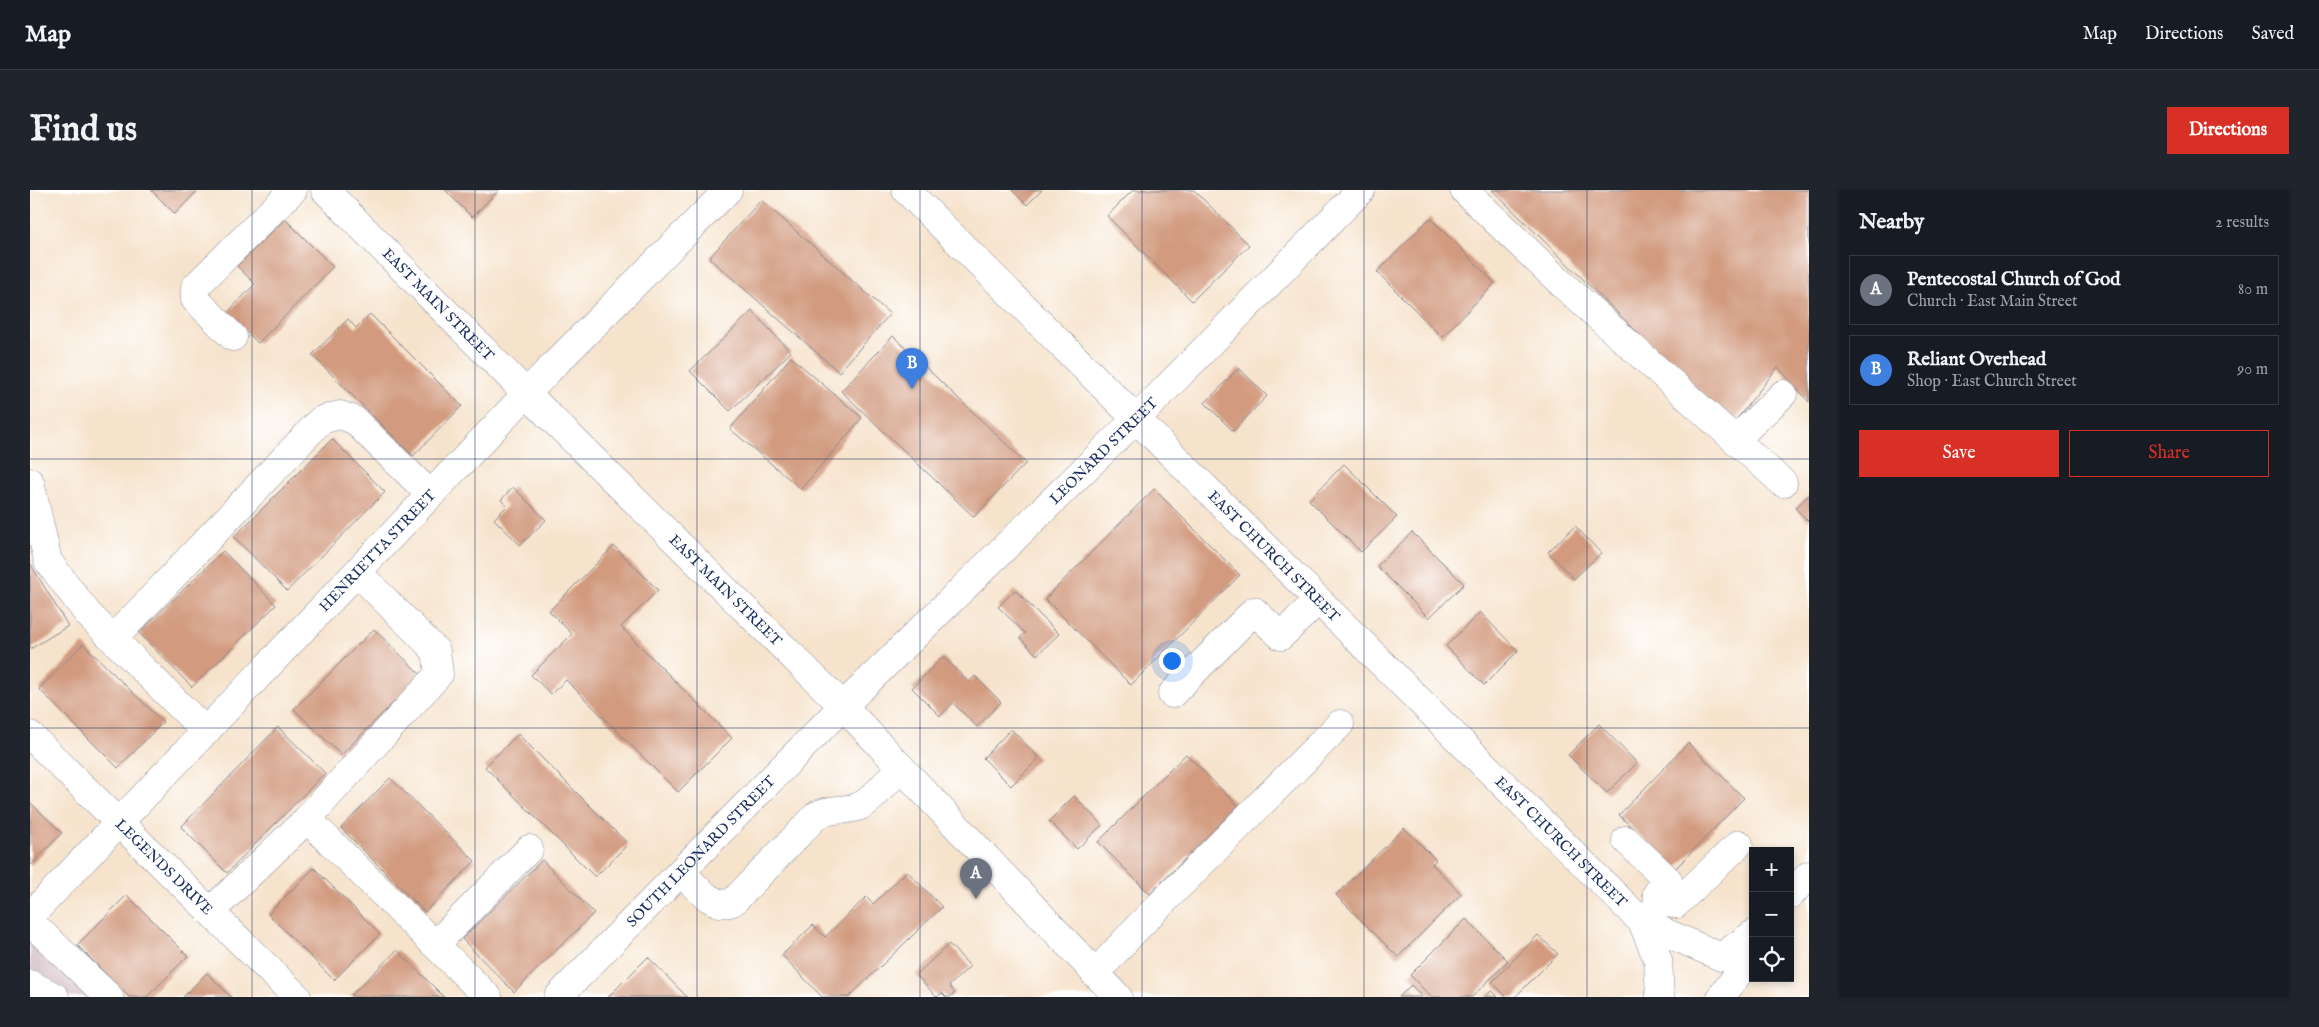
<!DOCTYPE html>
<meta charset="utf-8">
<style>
:root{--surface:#171b24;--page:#20242c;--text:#f1f3f6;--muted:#9ea1a6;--line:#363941;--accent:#d93025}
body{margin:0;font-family:"IM FELL English",serif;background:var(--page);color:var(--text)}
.controls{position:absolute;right:15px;bottom:15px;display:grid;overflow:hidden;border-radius:0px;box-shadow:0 2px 8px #0003}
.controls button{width:45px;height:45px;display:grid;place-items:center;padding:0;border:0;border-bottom:1px solid var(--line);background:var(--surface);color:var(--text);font:25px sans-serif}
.you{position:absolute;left:1141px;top:470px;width:18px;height:18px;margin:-12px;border:4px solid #fff;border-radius:50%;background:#1a73e8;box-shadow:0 0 0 8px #1a73e833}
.badge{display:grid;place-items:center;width:32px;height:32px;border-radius:50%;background:var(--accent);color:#fff;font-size:16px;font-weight:700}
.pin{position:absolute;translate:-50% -41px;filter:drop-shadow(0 1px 2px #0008)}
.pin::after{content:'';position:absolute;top:26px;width:18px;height:15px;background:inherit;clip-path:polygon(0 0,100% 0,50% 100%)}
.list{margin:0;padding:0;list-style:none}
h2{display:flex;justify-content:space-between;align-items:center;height:65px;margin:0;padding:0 20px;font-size:21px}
h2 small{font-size:16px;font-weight:400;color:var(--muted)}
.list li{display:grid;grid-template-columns:32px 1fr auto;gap:15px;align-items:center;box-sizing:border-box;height:70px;margin:0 10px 10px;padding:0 10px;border:1px solid var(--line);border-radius:0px}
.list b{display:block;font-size:19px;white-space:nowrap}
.list p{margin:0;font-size:16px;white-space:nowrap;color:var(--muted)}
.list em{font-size:16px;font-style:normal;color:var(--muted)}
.actions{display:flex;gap:10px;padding:15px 20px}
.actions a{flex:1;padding:11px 0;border:1px solid var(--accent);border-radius:0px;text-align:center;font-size:18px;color:var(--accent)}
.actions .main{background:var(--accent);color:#fff}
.icon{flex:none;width:28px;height:28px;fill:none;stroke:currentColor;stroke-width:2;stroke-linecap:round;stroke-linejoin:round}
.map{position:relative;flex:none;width:1779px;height:807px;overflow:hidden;border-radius:0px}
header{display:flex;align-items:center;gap:30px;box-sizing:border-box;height:70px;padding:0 25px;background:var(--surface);border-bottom:1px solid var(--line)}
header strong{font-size:24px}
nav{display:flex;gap:28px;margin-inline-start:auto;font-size:18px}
.intro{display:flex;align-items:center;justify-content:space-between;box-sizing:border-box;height:120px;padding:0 30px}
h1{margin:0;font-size:35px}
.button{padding:12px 22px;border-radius:0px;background:var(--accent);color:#fff;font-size:18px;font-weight:700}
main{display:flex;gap:30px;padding:0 30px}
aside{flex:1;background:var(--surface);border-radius:0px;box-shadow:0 2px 8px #0003}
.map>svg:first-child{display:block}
.industrial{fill:#d2bec5}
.building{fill:#d29b80}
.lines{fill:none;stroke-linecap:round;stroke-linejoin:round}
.minor-casing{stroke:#888995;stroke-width:29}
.major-casing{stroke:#888995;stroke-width:29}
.minor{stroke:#fff;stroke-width:28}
.major{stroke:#fff;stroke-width:28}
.grid{fill:none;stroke:#1b2f5e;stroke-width:1;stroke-opacity:0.55}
.labels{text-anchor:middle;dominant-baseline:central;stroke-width:5;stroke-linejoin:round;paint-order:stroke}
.street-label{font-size:15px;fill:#1b2f5e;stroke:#fff}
</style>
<header>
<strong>Map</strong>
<nav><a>Map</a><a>Directions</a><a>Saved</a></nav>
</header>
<div class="intro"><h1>Find us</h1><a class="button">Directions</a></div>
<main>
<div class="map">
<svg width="1779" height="807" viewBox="0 0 1779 807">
<rect width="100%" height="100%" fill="#fff"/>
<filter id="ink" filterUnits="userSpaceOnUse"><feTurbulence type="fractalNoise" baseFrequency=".02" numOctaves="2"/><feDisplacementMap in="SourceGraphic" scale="10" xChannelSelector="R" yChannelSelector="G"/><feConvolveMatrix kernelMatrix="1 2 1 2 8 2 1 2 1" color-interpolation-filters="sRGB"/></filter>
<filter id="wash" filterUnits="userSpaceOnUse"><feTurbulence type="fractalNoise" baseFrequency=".0096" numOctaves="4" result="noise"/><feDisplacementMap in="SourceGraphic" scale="20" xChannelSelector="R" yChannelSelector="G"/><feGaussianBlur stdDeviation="1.12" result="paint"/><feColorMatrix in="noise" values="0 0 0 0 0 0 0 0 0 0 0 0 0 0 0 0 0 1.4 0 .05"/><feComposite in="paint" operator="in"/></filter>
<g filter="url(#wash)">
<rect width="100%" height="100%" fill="#f6e3cc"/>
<!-- industrial -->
<path class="industrial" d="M0 749 60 807H0Z"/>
<g id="blocks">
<!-- building -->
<path class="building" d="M121 0H168L145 24Z
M415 0H469L442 27Z
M982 0H1012L997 15Z
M1103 0H1164L1219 55 1162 111 1077 26Z
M1462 0H1779V212L1748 177 1702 235Z
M731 10 860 124 809 182 679 68Z
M1400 28 1465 93 1412 147 1347 82Z
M255 29 303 77 228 153 197 123 225 94 207 76Z
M722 121 761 162 700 221 660 181Z
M340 124 432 216 383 266 282 165 318 129 326 138Z
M863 146 996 273 944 327 811 201Z
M761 167 832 228 771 299 700 239Z
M1209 178 1237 206 1203 241 1175 213Z
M302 249 355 302 257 401 204 347Z
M1314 274 1367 327 1331 362 1279 310Z
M483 297 516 330 490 355 464 329 477 316 471 310Z
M1124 299 1210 385 1101 495 1015 409Z
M1779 305V332L1765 318Z
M1545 336 1571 363 1544 389 1518 362Z
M1382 342 1434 394 1399 428 1347 376Z
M584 356 628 400 591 437 702 548 648 602 536 490 521 504 501 485 542 444 519 421Z
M193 361 246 415 162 497 109 443Z
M0 373 38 436 0 459Z
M985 400 1029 444 1007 465 990 448 995 443 968 417Z
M1450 422 1488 461 1454 495 1416 456Z
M344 439 391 485 311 565 264 519Z
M53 454 133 532 88 578 9 499Z
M913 467 939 492 945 486 971 512 947 537 923 513 910 526 882 498Z
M1569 534 1607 573 1577 603 1538 565Z
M248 537 295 583 197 683 151 637Z
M981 539 1009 568 981 596 953 568Z
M488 544 598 654 565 687 455 577Z
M1658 553 1714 608 1645 679 1589 625Z
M1156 564 1208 616 1120 704 1068 652Z
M360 588 445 671 395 722 311 638Z
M1044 606 1072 635 1047 659 1019 631Z
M0 612 32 643 0 676Z
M1374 638 1406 670 1402 674 1431 704 1368 767 1306 705Z
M512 670 564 723 484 802 432 749Z
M284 678 350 744 304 790 238 724Z
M877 681 912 717 819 807H792L752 765 783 735 795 747 836 707 843 714Z
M97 705 158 766 117 807H99L47 755Z
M1436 729 1478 771 1442 807H1401L1380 785Z
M1508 745 1528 764 1485 807H1477L1462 792Z
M919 754 940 776 919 796 925 803 920 807H916L912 803 907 807 886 785Z
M367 760 414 807H323L321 805Z
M618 767 657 807H578Z
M177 783 201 807H153Z
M1381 795 1392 807H1369Z
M1461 801 1468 807H1455Z"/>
</g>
</g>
<g filter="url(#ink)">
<use href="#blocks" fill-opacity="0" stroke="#888995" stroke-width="1"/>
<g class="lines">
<defs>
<g id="minor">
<path d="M1434 0 1531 93 1753 293"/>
<path d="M203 147 165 109V97L263 0"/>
<path d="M1705 250 1753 204"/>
<path d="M0 292 18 371 58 424 176 542"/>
<path d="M327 382 406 461 409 484 277 629 458 807"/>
<path d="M83 449 291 230 310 225 324 230 401 305"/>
<path d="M1142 504 1224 421 1251 446 1288 410"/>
<path id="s1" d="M0 545 267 807"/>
<path d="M1596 650 1638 690 1627 703 1631 713"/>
<path d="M1709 654 1646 714 1631 713 1612 732 1691 767 1723 744"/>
<path d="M651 682C665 695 682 720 703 712L787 625C803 617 815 622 830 616 842 611 861 587 871 577"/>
<path d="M1760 705 1779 685"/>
<path d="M180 722 277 629"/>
<path id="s2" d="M0 726 519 180 698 0"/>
<path d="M0 732 79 807"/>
<path d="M405 755 499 659"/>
<path d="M1065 784 1105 740 1310 534"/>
<path d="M0 794 25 807"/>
<path id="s3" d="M528 807 813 516 1107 228 1331 0"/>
<path d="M1691 807 1723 764"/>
</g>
<g id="major">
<path id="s4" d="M295 0 497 204 813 516 1088 807"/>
<path id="s5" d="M876 0 1612 732 1628 770 1630 807"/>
</g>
</defs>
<!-- minor casing -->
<use href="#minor" class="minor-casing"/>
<!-- major casing -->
<use href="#major" class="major-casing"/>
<!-- minor -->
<use href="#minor" class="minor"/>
<!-- major -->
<use href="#major" class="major"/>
</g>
</g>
<!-- grid -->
<path class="grid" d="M222 0V807M445 0V807M667 0V807M890 0V807M1112 0V807M1334 0V807M1557 0V807M0 269H1779M0 538H1779"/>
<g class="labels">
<!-- street labels -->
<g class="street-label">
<text stroke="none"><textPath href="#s4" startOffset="161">EAST MAIN STREET</textPath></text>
<text stroke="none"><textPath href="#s3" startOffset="772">LEONARD STREET</textPath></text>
<text stroke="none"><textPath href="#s2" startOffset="504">HENRIETTA STREET</textPath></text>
<text stroke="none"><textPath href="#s5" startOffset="519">EAST CHURCH STREET</textPath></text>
<text stroke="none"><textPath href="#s4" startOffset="566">EAST MAIN STREET</textPath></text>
<text stroke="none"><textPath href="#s5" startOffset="924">EAST CHURCH STREET</textPath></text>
<text stroke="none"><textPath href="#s3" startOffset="204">SOUTH LEONARD STREET</textPath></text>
<text stroke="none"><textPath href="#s1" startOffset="188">LEGENDS DRIVE</textPath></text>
</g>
</g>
</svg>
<div class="controls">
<button>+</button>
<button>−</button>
<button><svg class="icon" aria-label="locate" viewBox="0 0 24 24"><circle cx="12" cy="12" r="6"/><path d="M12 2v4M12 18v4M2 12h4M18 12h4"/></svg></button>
</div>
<div class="you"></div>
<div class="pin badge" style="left:946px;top:709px;background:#6b7280">A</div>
<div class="pin badge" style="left:882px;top:199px;background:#3f7fe0">B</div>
</div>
<aside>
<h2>Nearby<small>2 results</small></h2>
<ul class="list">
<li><span class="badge" style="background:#6b7280">A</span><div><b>Pentecostal Church of God</b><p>Church · East Main Street</p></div><em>80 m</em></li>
<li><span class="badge" style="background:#3f7fe0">B</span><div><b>Reliant Overhead</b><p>Shop · East Church Street</p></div><em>90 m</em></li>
</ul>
<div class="actions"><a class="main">Save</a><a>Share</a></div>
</aside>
</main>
